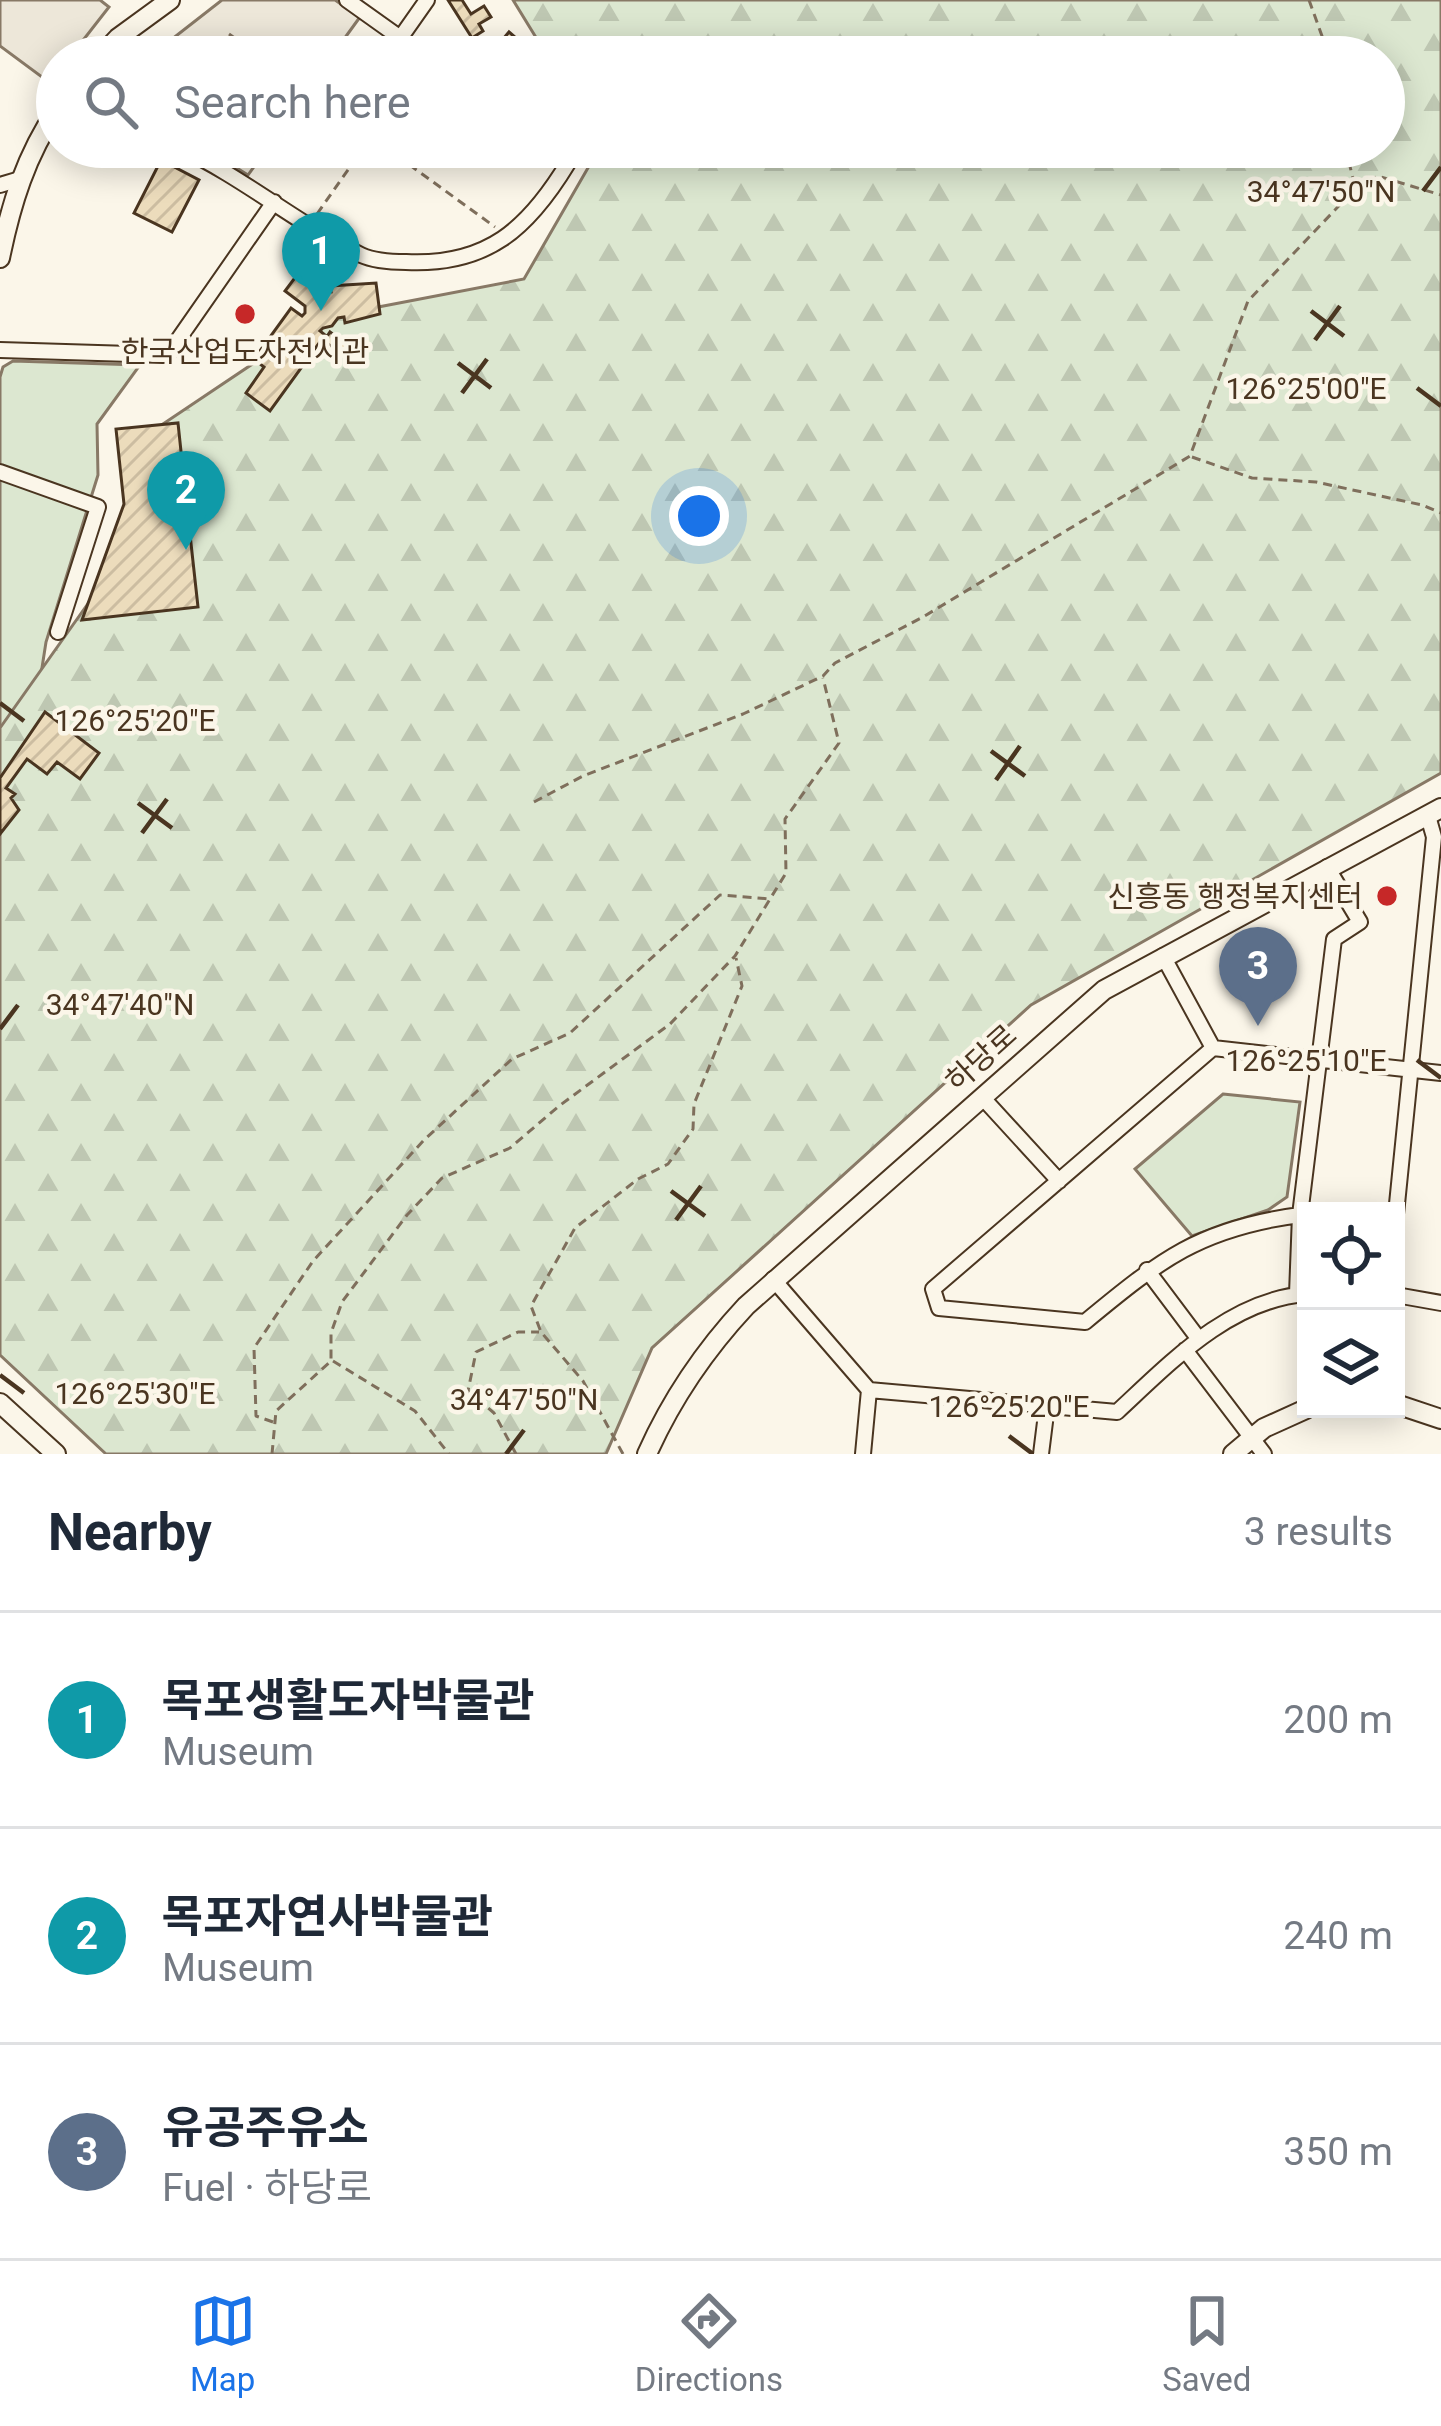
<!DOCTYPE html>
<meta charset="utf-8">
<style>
:root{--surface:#fff;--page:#f6f6f7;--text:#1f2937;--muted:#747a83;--line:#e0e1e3;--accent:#1a73e8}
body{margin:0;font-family:Roboto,"Noto Sans KR",sans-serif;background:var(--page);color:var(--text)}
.controls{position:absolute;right:36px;bottom:36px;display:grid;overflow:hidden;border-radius:0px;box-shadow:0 6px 30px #0003}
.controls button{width:108px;height:108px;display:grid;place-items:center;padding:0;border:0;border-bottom:3px solid var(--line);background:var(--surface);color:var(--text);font:60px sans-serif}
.you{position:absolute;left:699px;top:516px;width:42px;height:42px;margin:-30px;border:9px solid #fff;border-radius:50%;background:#1a73e8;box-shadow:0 0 0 18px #1a73e833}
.badge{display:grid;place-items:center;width:78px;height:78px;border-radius:50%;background:var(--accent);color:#fff;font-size:39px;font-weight:700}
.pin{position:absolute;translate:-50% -99px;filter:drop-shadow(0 3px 6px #0008)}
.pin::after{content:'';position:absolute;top:63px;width:42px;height:36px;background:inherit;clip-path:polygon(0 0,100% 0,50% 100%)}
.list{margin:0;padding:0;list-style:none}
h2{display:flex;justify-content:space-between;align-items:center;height:156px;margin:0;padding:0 48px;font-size:51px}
h2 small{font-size:39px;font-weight:400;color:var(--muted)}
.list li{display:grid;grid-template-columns:78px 1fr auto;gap:36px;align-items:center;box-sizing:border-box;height:216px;padding:0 48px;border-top:3px solid var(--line)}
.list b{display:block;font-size:45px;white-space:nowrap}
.list p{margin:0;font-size:39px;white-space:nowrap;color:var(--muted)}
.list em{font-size:39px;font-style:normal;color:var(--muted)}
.icon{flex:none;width:66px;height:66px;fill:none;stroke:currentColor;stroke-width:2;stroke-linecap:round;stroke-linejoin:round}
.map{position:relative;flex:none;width:1441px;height:1454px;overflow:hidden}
.search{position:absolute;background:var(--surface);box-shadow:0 6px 30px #0003;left:36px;right:36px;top:36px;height:132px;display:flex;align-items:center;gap:30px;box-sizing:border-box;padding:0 42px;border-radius:66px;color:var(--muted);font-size:45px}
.sheet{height:804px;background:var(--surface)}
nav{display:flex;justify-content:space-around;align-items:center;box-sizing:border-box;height:168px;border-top:3px solid var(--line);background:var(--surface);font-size:33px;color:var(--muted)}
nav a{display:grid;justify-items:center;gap:6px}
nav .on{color:var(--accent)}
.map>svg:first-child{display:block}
.green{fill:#dce7d0;stroke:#887966;stroke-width:3}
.forest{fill:url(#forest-firs);stroke:#887966;stroke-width:3}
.parking{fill:#ede7d9;stroke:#887966;stroke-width:3}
.building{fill:url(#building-hatch);stroke:#4a3520;stroke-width:3}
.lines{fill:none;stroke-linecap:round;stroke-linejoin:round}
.street-casing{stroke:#4a3520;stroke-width:18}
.secondary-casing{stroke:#4a3520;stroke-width:22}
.path{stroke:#7f6f5c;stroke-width:3;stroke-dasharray:9 6;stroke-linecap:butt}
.street{stroke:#fbf6e9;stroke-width:14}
.secondary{stroke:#fbf6e9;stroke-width:18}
.ticks{fill:none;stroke:#4a3520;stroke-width:4.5}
.poi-dot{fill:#c62828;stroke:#fbf6e9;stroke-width:4.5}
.labels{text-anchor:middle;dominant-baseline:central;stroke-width:9;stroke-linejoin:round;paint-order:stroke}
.poi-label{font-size:30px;fill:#4a3520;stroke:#fbf6e9}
.street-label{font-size:30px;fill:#4a3520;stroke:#fbf6e9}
.ticks-label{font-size:30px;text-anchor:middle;fill:#4a3520;stroke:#fbf6e9;stroke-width:9;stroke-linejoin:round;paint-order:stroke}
</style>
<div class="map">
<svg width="1441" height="1454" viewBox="0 0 1441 1454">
<defs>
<pattern id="forest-firs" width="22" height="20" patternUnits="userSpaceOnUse" patternTransform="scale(3)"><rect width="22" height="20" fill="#dce7d0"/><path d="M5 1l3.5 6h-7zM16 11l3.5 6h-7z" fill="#bec7b2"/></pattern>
<pattern id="building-hatch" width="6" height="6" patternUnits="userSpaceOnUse" patternTransform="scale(3)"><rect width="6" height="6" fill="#ecdcbc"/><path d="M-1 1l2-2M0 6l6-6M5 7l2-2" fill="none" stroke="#ccbda1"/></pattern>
</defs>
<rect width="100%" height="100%" fill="#fbf6e9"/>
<!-- green -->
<path class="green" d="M13 361 140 365 97 424 98 475 46 642 39 687 0 731V377L3 367Z
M1223 1094 1300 1102 1287 1197 1268 1210 1192 1236 1135 1169Z"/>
<!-- forest -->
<path class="forest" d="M513 0H1441V773L1031 1005 652 1348 606 1454H106L0 1355V728L128 547 139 440 321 318 524 279 600 147H1384V57H548Z"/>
<!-- parking -->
<path class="parking" d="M0 0H100L109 7 70 57H57V74L50 83 0 46Z
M222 0H335L360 17 331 57H149Z
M203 147H268L248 175Z"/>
<!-- building -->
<path class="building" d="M448 0H462L471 14 484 6 491 17 479 24 483 31 472 38Z
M509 32 525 46 528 42 543 57H488Z
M161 160 199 180 172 232 134 213Z
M297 275 322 293 331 292 330 286 376 283 380 314 345 323 344 317 338 318 332 326 323 328 320 331 325 335 270 411 246 393 264 367 254 359 291 308 302 316 305 313V306L285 291Z
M330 332 349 346 343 355 324 341Z
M178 423 182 461 201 468 187 507 198 607 82 620 124 504 116 429Z
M45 712 99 753 80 779 57 762 47 774 27 759 6 788 15 794 11 798 19 810 0 834V778Z"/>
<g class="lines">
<defs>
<path id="street" d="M347 0 427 57
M401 37 427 0
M178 147C243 177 297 224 361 255 374 261 391 262 406 262 487 266 528 229 568 163L546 147
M0 185 20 179
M0 350 163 355 171 350 274 202
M0 472 98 507 58 632
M1327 867 1360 922 1334 939 1300 1215C1200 1228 1160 1260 1085 1322L939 1308 933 1289 1213 1048 1441 1073
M1163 956 1213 1048
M982 1097 1059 1181
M1396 1214 1434 837 1428 816
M1147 1270 1198 1338
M773 1279 869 1390 863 1454
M1297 1294 1300 1215
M1396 1295 1441 1303
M1185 1350 1264 1454
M869 1390 1117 1412C1170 1363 1229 1300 1306 1294
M1041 1454 1047 1406"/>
<path id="secondary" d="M100 57 118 38 170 0
M0 258C11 204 26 155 57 110
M0 1403 56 1454
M1396 1404 1441 1419
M647 1454C672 1398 704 1351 746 1306L1104 990 1441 808
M1233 1454 1264 1428 1306 1409"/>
</defs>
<!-- street casing -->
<use href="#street" class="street-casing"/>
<!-- secondary casing -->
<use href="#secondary" class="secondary-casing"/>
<!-- path -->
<path class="path" d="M1309 0 1322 36 1323 57
M229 34 261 57
M385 147 495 227
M1345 147 1355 186
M317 214 364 147
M1192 457 1252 478 1316 482 1422 505 1441 513
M534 802 583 776 743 714 823 676 835 663 923 617 1190 456 1248 301 1356 188 1378 176 1441 195
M333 1361 415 1411 449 1454
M273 1422 256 1416 254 1348 313 1261 424 1140 512 1059 570 1033 720 895 771 899
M272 1454 276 1411 331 1361V1333L342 1302 407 1215 442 1178 510 1148 559 1106 670 1024 735 956 786 873 785 819 839 743 823 678
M516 1454 494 1413 468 1391 476 1352 518 1332H539
M623 1454 583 1381 541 1332 531 1306 575 1228 638 1179 668 1164 693 1129 694 1104 742 986 736 958"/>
<!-- street -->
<use href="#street" class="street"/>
<!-- secondary -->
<use href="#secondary" class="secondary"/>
</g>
<!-- ticks -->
<path class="ticks" d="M1423 191 1441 167M1311 311 1344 336M1315 340 1340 306M458 363 491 388M1417 388 1441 406M462 393 487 359M0 703 24 721M991 751 1025 776M996 780 1020 746M138 803 172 828M142 833 167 799M0 1029 18 1005M1417 1060 1441 1078M671 1191 705 1216M676 1220 701 1186M0 1375 24 1393M1009 1436 1033 1454M506 1454 524 1430"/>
<!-- markers -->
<g class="poi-dot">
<circle cx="245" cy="314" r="12"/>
<circle cx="1387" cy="896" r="12"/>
</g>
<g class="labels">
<!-- poi labels -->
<g class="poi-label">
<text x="245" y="351">한국산업도자전시관</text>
<text x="1363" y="896" text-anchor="end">신흥동 행정복지센터</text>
</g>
<!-- street labels -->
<g class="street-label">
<text transform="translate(981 1058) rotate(-42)">하당로</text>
</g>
</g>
<g class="ticks-label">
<text x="1321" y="202">34°47'50"N</text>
<text x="1306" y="399">126°25'00"E</text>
<text x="135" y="731">126°25'20"E</text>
<text x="120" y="1015">34°47'40"N</text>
<text x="1306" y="1071">126°25'10"E</text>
<text x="135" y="1404">126°25'30"E</text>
<text x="524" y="1410">34°47'50"N</text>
<text x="1009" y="1417">126°25'20"E</text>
</g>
</svg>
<div class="controls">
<button><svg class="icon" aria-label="locate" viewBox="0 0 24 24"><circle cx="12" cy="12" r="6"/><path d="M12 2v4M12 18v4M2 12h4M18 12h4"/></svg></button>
<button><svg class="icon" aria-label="layers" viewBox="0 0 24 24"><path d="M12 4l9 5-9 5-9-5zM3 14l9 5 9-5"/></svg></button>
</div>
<div class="you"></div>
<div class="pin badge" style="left:321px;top:311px;background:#0f9aa8">1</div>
<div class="pin badge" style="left:186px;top:550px;background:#0f9aa8">2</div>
<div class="pin badge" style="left:1258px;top:1026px;background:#5c6f8a">3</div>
<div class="search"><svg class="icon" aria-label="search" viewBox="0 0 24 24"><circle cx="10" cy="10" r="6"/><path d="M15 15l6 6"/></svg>Search here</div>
</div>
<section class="sheet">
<h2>Nearby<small>3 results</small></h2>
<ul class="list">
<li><span class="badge" style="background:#0f9aa8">1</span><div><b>목포생활도자박물관</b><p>Museum</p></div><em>200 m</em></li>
<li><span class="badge" style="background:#0f9aa8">2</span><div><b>목포자연사박물관</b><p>Museum</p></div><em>240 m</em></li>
<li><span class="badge" style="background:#5c6f8a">3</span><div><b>유공주유소</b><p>Fuel · 하당로</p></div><em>350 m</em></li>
</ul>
</section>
<nav>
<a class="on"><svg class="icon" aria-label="map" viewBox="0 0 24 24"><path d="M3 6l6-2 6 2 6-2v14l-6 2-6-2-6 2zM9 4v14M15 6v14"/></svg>Map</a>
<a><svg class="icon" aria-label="directions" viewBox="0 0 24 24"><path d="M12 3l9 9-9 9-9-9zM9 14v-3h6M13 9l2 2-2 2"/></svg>Directions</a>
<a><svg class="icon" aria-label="saved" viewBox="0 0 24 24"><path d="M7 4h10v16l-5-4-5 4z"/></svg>Saved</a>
</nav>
